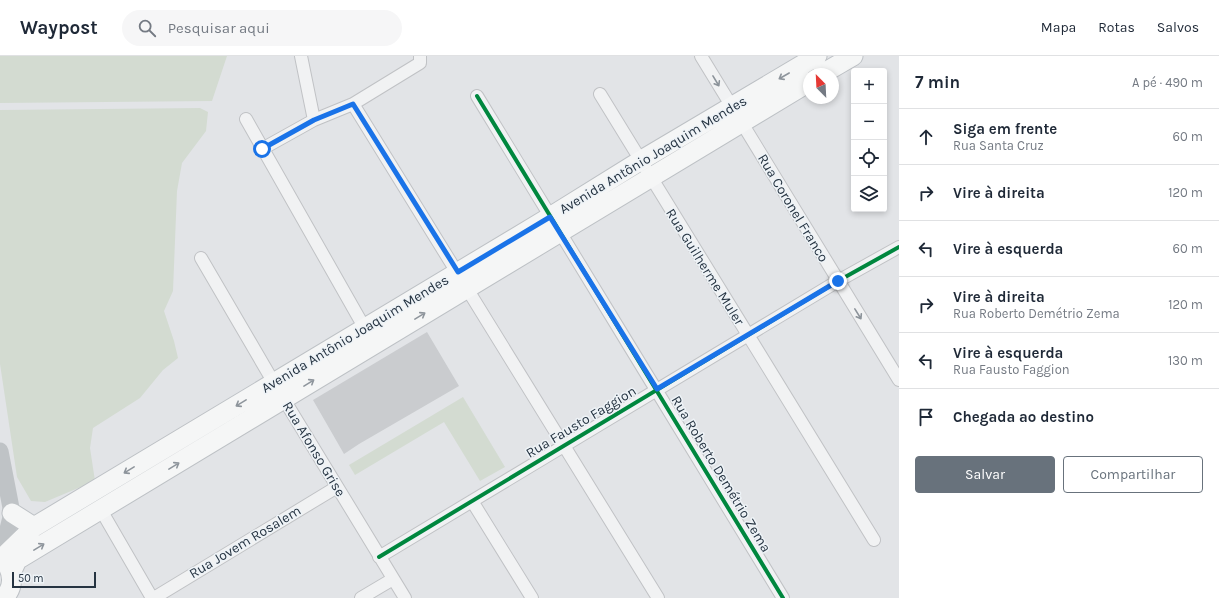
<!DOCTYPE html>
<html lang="pt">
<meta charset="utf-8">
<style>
:root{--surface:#fff;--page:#f6f6f7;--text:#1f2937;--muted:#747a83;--line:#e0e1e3;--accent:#68727c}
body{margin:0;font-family:Karla,sans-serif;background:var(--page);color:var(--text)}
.controls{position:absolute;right:12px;top:12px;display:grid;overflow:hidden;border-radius:4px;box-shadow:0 2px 6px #0003}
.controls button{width:36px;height:36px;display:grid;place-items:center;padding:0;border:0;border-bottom:1px solid var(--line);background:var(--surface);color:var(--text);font:20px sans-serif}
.compass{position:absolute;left:803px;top:12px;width:36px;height:36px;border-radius:50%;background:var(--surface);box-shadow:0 2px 6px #0003;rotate:336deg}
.scale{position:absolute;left:12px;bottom:10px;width:84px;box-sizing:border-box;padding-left:4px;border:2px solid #263442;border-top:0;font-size:11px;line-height:14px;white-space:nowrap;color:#263442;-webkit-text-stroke:3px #eef3f7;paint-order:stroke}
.stop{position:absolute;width:12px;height:12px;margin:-9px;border:3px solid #1a73e8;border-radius:50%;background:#fff}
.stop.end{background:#1a73e8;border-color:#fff;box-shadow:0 1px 4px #0008}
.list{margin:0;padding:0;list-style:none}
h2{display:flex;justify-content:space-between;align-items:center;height:52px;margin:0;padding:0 16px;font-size:17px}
h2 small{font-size:13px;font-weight:400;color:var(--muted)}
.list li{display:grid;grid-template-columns:26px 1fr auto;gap:12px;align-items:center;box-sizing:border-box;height:56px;padding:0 16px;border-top:1px solid var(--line)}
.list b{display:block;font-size:15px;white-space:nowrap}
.list p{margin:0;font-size:13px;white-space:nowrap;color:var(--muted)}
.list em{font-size:13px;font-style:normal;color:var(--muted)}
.actions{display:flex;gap:8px;padding:12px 16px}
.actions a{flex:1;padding:9px 0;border:1px solid var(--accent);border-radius:4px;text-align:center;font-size:14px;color:var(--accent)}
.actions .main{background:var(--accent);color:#fff}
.icon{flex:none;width:22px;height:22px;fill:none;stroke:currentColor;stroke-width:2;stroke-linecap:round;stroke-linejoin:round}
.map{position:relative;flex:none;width:899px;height:542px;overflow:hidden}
header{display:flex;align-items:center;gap:24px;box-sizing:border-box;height:56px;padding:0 20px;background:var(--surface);border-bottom:1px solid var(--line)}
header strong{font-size:19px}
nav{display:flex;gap:22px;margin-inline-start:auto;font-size:14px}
.search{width:280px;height:36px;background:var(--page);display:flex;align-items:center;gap:10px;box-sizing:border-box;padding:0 14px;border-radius:22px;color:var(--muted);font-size:15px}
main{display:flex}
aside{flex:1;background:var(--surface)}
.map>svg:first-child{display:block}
.green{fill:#d3dbd1}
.building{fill:#cacccf}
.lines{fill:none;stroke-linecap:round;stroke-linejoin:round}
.minor-casing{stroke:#c0c2c5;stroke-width:14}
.primary-casing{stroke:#bdc1c5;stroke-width:21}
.minor{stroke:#f1f2f3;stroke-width:12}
.secondary{stroke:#bfc3c6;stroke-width:17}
.primary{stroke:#f5f6f6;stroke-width:19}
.cycleway-casing{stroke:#eef3f7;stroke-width:6}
.cycleway{stroke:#00873e;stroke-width:4}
.oneway{stroke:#8e959c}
.oneway2{stroke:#8c939a}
.route{stroke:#1a73e8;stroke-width:5}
.labels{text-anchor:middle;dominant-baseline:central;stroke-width:3;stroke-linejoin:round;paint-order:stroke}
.street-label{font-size:14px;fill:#263442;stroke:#eef3f7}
</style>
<header>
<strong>Waypost</strong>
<div class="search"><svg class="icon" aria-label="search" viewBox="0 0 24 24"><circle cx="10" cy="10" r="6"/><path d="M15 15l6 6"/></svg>Pesquisar aqui</div>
<nav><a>Mapa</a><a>Rotas</a><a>Salvos</a></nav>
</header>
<main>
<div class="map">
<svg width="899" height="542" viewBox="0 0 899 542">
<rect width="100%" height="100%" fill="#e2e4e7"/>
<!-- green -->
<path class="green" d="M0 0H227L212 45 0 47Z
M200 52 208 56 206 75 182 107 177 135 173 235 164 255 174 285 178 302 163 314 140 342 93 372 90 392 95 425 45 446 31 445 17 421 0 308V54Z
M463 341 505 411 480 425 444 366 355 419 349 409Z"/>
<!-- building -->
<path class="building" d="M427 276 459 330 359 388 344 398 313 344Z"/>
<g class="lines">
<defs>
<path id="minor" d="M301 0 314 64
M701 0 899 324
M600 38 874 484
M477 40C578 208 682 374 783 542
M353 48 658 542
M246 63 368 278
M262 93 314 64 353 48 420 7V0
M201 202 274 327 405 542
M472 445 532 542
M101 454 152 542
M379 501 838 225 899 191
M154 542 337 431
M361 542 393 523"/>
<path id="primary" d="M822 18 853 0
M12 457 34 471
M1 503 34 471 550 161 640 105 817 0
M11 517 17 504 809 26
M3 542C14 533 14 517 5 506"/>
</defs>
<!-- minor casing -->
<use href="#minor" class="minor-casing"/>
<!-- primary casing -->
<use href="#primary" class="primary-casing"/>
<!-- minor -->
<use href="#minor" class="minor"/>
<!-- secondary -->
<path class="secondary" d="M0 395 12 457 7 477 0 496"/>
<!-- primary -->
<use href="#primary" class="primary"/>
<defs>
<path id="cycleway" d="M477 40C578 208 682 374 783 542
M379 501 838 225 899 191"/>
</defs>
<!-- cycleway casing -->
<use href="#cycleway" class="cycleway-casing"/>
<!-- cycleway -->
<use href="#cycleway" class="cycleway"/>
</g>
<!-- one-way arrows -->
<defs><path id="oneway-shaft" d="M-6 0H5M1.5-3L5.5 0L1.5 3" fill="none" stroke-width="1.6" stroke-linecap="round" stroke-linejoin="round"/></defs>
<g class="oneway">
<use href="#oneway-shaft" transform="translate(784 20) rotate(150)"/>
<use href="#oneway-shaft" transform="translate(420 260) rotate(-31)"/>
<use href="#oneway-shaft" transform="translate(309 327) rotate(-32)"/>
<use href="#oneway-shaft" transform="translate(241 347) rotate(149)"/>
<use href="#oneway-shaft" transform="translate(174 410) rotate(-31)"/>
<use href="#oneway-shaft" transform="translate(129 414) rotate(149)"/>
<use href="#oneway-shaft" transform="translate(39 491) rotate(-31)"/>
</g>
<g class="oneway2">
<use href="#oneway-shaft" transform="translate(716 25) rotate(59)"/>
<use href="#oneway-shaft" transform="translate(858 258) rotate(58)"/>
</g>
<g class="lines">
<!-- route -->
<path class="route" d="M262 93 314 64 353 48 458 216 550 161 657 333 838 225"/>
</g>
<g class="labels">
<!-- street labels -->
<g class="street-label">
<text transform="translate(653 99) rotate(-31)">Avenida Antônio Joaquim Mendes</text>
<text transform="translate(793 152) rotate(59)">Rua Coronel Franco</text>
<text transform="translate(705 211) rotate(58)">Rua Guilherme Muler</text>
<text transform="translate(355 278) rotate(-31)">Avenida Antônio Joaquim Mendes</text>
<text transform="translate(581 366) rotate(-31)">Rua Fausto Faggion</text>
<text transform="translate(314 393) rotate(59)">Rua Afonso Grise</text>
<text transform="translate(721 418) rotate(59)">Rua Roberto Demétrio Zema</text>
<text transform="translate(245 486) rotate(-31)">Rua Jovem Rosalem</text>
</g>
</g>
</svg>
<div class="controls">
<button>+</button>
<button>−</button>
<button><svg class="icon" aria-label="locate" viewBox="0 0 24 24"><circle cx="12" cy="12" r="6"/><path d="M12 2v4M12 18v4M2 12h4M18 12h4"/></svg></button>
<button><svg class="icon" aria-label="layers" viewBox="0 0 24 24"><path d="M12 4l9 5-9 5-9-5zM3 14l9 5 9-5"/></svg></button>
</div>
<svg class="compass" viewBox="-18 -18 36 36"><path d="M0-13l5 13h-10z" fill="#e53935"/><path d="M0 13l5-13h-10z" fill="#747a83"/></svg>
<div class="scale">50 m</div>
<div class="stop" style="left:262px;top:93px"></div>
<div class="stop end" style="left:838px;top:225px"></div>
</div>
<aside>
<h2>7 min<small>A pé · 490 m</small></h2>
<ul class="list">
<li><svg class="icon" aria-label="ahead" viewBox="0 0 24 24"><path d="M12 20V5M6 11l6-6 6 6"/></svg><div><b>Siga em frente</b><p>Rua Santa Cruz</p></div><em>60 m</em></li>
<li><svg class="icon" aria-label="right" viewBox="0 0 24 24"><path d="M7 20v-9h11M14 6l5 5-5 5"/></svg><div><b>Vire à direita</b></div><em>120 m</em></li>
<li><svg class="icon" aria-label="left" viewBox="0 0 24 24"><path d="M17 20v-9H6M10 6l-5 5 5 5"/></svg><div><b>Vire à esquerda</b></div><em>60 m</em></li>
<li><svg class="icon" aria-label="right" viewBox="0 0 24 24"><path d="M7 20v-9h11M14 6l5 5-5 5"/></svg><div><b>Vire à direita</b><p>Rua Roberto Demétrio Zema</p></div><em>120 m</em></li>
<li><svg class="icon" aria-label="left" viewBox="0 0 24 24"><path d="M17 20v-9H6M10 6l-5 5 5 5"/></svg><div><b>Vire à esquerda</b><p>Rua Fausto Faggion</p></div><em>130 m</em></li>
<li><svg class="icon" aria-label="arrive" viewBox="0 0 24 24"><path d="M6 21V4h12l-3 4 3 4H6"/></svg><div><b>Chegada ao destino</b></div></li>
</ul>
<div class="actions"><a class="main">Salvar</a><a>Compartilhar</a></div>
</aside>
</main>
